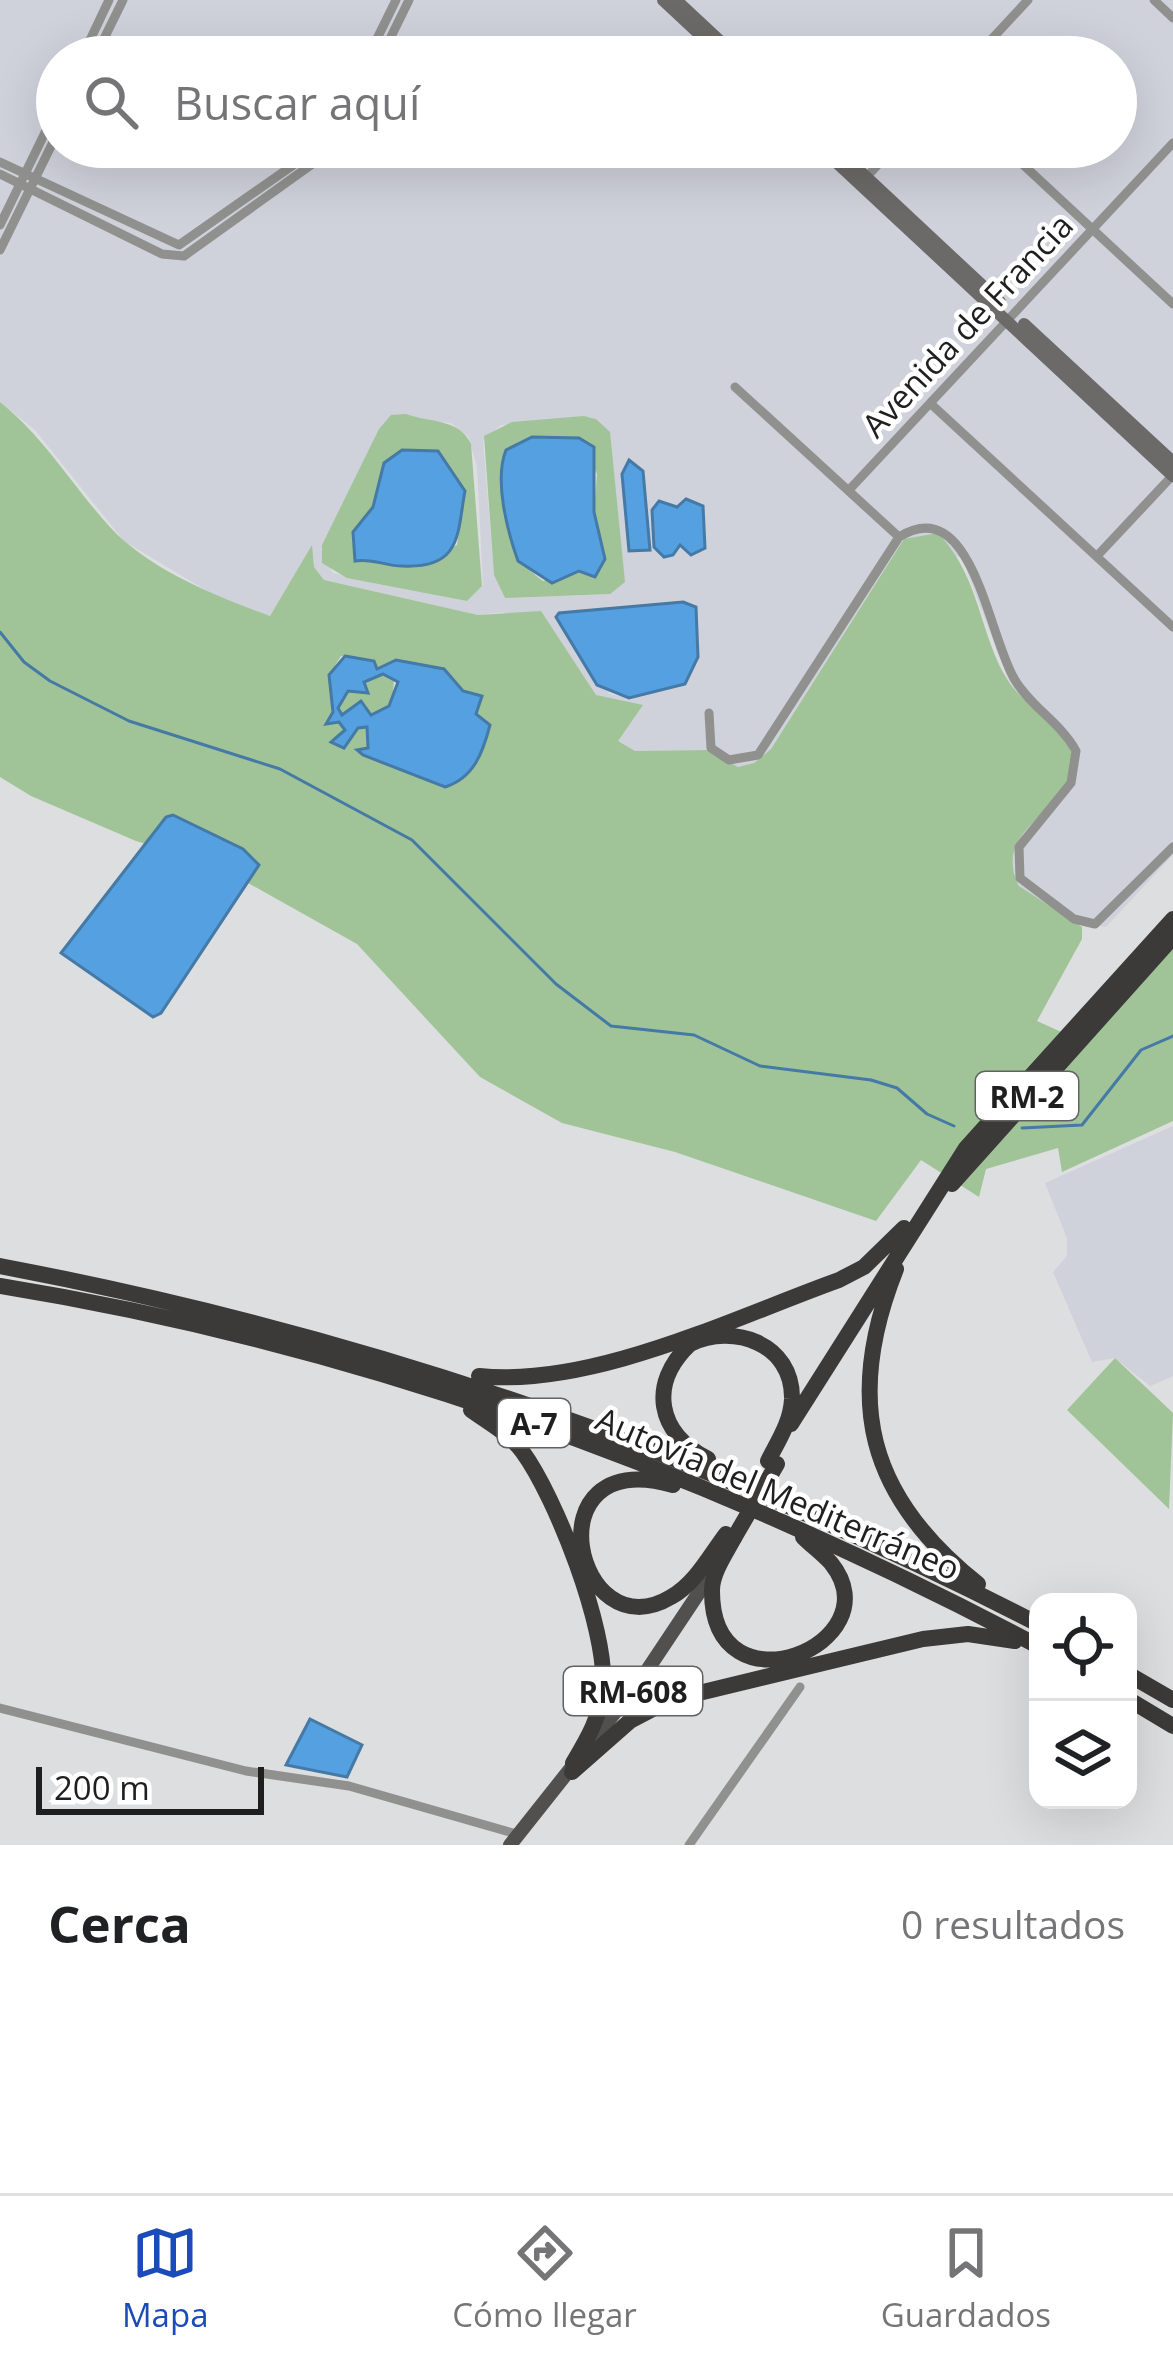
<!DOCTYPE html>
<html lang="es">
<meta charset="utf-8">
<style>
:root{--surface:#fff;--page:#f2f2f2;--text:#202124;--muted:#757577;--line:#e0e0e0;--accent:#1b4bb8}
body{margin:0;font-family:"Open Sans",sans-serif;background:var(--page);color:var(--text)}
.controls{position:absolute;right:36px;bottom:36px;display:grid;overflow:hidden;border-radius:24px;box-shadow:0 12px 48px #0002}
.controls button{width:108px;height:108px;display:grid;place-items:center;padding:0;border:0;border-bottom:3px solid var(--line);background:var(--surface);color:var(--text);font:60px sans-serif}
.scale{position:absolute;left:36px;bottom:30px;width:228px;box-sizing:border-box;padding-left:12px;border:6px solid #1f1f20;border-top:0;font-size:33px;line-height:42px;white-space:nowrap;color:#1f1f20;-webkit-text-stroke:9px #fff;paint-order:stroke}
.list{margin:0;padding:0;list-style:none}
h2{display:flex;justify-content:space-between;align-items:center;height:156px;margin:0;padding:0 48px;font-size:51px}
h2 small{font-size:39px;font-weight:400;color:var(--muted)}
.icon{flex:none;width:66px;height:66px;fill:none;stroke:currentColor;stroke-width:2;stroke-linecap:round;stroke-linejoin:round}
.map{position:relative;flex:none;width:1173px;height:1845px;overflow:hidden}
.search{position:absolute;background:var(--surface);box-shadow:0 12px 48px #0002;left:36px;right:36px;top:36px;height:132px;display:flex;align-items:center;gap:30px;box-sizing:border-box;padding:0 42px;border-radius:66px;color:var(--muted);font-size:45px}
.sheet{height:348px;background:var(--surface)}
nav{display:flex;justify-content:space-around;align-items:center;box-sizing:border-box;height:168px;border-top:3px solid var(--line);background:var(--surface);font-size:33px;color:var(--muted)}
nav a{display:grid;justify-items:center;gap:6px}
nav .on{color:var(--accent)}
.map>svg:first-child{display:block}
.built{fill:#cfd1db;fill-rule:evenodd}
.green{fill:#a0c497;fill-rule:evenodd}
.water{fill:#55a0e0;stroke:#4579a6;stroke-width:3;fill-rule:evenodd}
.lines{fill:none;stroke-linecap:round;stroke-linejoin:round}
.stream{stroke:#4579a6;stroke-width:3}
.street{stroke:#90908f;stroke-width:9}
.secondary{stroke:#6b6a69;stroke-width:12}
.primary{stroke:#51504e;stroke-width:14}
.highway{stroke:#3b3a38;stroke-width:16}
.highway-bridge{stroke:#3b3a38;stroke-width:16}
.labels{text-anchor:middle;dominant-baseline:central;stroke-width:9;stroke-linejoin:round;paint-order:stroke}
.shield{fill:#fff;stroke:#626263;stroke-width:3}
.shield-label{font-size:30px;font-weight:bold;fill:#1f1f20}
.street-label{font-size:33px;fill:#1f1f20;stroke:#fff}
</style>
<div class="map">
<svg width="1173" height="1845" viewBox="0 0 1173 1845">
<rect width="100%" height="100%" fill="#dddee0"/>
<!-- built -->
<path class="built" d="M0 0H1173V855L1106 927 1072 922 1019 886 1012 865 1017 839 1066 782 1007 677 962 558 904 539 771 749 754 763 738 767 706 750 635 751 618 741 624 705 596 695 503 612 478 615 324 580 314 567 311 548 270 616 212 594 124 541 35 430 0 402ZM57 57H1116V147H57ZM590 417 596 419 610 594 505 598 494 575 483 441 501 425ZM423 420 451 423 468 436 477 466 483 585 467 601 333 573 321 550 374 443ZM683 602 685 684 629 698 609 694 559 613Z
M1173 1126V1376L1150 1386 1115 1358 1092 1362 1053 1272 1067 1256V1238L1045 1183Z"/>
<!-- green -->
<path class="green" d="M0 402C45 438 71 484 109 526 149 570 216 596 270 616L312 545 314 567 324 580 478 615 541 611 596 695 643 705 618 741 635 751 707 750 738 767 754 763 771 749 904 539 938 533C984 581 979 645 1015 690 1032 710 1071 730 1072 759 1075 812 989 826 1019 886L1082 927V939L1037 1021 1079 1040 1173 938V1121L1062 1172 1058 1148 986 1169 979 1197 921 1160 876 1221 675 1152 562 1123 480 1077 357 944 216 865 136 841 31 796 0 777ZM341 656 374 661 376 669C416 649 455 675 476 708V715L489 723 422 721 393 695 394 679 383 674 368 679 365 686 332 670Z
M406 414C430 423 459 418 471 444L482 586 467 601 347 578 322 563V545L379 429 391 415ZM409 449 442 455 465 491 457 545 408 566 376 559 355 561 352 537 374 507 384 464Z
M584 416 596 419 610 432 625 582 610 594 505 598 494 575 484 436 512 422ZM532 437 579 438 597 474 594 512 603 550 595 576 579 571 543 581C500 552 501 497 506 450Z
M1115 1358 1173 1413 1169 1509 1067 1410Z"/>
<!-- water -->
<path class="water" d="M532 437 579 438 594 447V512L605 559 595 577 579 571 552 583 518 561C507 530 494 480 506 450Z
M402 450 438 451 465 491C457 532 463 569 402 566 385 566 373 558 355 561L353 532 373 507 384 463Z
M629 460 643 471 650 550 629 551 622 474Z
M686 499 703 506 705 548 691 555 680 545 673 555 664 557 654 547 652 510 659 501 677 507Z
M683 602 696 607 698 657 685 684 629 698 597 685 556 617 559 613Z
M345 656 374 661 377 669 396 660 444 669 463 691 482 696 476 714 490 725C483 752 474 778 445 787L363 755 357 750 368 748 367 727 358 728 344 748 331 742 345 730 339 722 326 724 333 712 329 675ZM383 674 398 682 389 706 371 715 361 701 342 715 338 708 348 691 368 693 364 682Z
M173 815 243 849 259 865 161 1013 153 1017 61 953 166 817Z
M310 1719 362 1745 347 1777 286 1765Z"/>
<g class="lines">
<!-- stream -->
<path class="stream" d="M0 632 24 662 50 681 129 721 280 769 412 840 556 984 611 1026 694 1035 760 1066 871 1080 897 1088 927 1114 954 1126
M1022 1128 1082 1125 1141 1050 1173 1036"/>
<!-- street -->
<path class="street" d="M1154 0 1173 18
M82 57 109 0
M95 57 123 0
M368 57 396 0
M381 57 409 0
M975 57 1028 0
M1004 147 1173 304
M0 162 179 245 319 147
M0 174 162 254 184 256 336 147
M863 181 894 147
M0 225 57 108
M0 250 57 134
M735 387 899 537
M931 404 1173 627
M849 490 1173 143
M1097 556 1173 475
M709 713 711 748 729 760 758 755 899 537C973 491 988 637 1015 680 1031 707 1061 723 1076 751L1071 783 1019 847 1020 878 1074 919 1095 924 1173 847
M0 1708 246 1771 349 1786 520 1835
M689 1845 800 1687"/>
<!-- secondary -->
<path class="secondary" d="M663 0 724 57
M676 0 737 57
M820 147 1173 476
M834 147 1000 302
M1024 324 1173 462"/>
<!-- primary -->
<path class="primary" d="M510 1845 640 1681 712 1573"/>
<!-- highway -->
<path class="highway" d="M952 1184 1173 937
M0 1266C369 1336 704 1452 1038 1624
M896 1269C844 1400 867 1496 978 1584
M0 1286C364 1345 713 1474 1038 1646
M479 1376C592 1388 733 1318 839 1280L864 1267 904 1228
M471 1410C489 1423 508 1433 522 1451 556 1497 607 1629 603 1686 601 1716 588 1738 573 1763
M791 1424 966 1148 1173 919
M708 1459C657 1433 648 1384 690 1344 733 1323 793 1343 792 1399 791 1422 778 1441 768 1461
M673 1485C528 1444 576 1654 671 1597 695 1584 710 1555 726 1534
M734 1538C726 1553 712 1573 712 1590 711 1719 896 1644 831 1563 823 1554 812 1546 803 1537
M1128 1674 1173 1700
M1128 1699 1173 1726
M572 1772 630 1721 670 1700 923 1639 968 1634 1015 1641"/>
<!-- highway-bridge -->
<path class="highway-bridge" d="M734 1538 777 1464"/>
</g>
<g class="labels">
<!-- shield labels -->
<g class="shield">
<rect x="976" y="1072" width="102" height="48" rx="9"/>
<rect x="498" y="1399" width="72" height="48" rx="9"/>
<rect x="564" y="1667" width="138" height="48" rx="9"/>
</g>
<g class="shield-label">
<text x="1027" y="1096">RM-2</text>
<text x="534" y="1423">A-7</text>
<text x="633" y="1691">RM-608</text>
</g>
<!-- street labels -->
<g class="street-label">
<text transform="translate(967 325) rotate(-47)">Avenida de Francia</text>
<text transform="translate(778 1493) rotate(23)">Autovía del Mediterráneo</text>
</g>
</g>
</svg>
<div class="controls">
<button><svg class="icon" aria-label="locate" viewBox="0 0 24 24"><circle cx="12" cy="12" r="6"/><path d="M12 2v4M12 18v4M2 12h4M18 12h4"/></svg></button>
<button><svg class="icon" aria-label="layers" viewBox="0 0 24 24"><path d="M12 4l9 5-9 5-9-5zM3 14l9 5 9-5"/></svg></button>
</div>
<div class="scale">200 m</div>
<div class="search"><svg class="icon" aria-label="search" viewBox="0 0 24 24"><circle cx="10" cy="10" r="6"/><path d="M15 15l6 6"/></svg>Buscar aquí</div>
</div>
<section class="sheet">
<h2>Cerca<small>0 resultados</small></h2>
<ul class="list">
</ul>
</section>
<nav>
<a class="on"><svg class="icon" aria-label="map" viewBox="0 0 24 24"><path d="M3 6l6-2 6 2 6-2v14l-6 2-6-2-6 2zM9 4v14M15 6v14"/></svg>Mapa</a>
<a><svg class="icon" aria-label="directions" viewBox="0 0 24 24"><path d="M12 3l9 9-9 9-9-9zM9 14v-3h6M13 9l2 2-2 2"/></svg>Cómo llegar</a>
<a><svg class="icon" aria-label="saved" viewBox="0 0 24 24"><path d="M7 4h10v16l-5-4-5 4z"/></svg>Guardados</a>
</nav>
